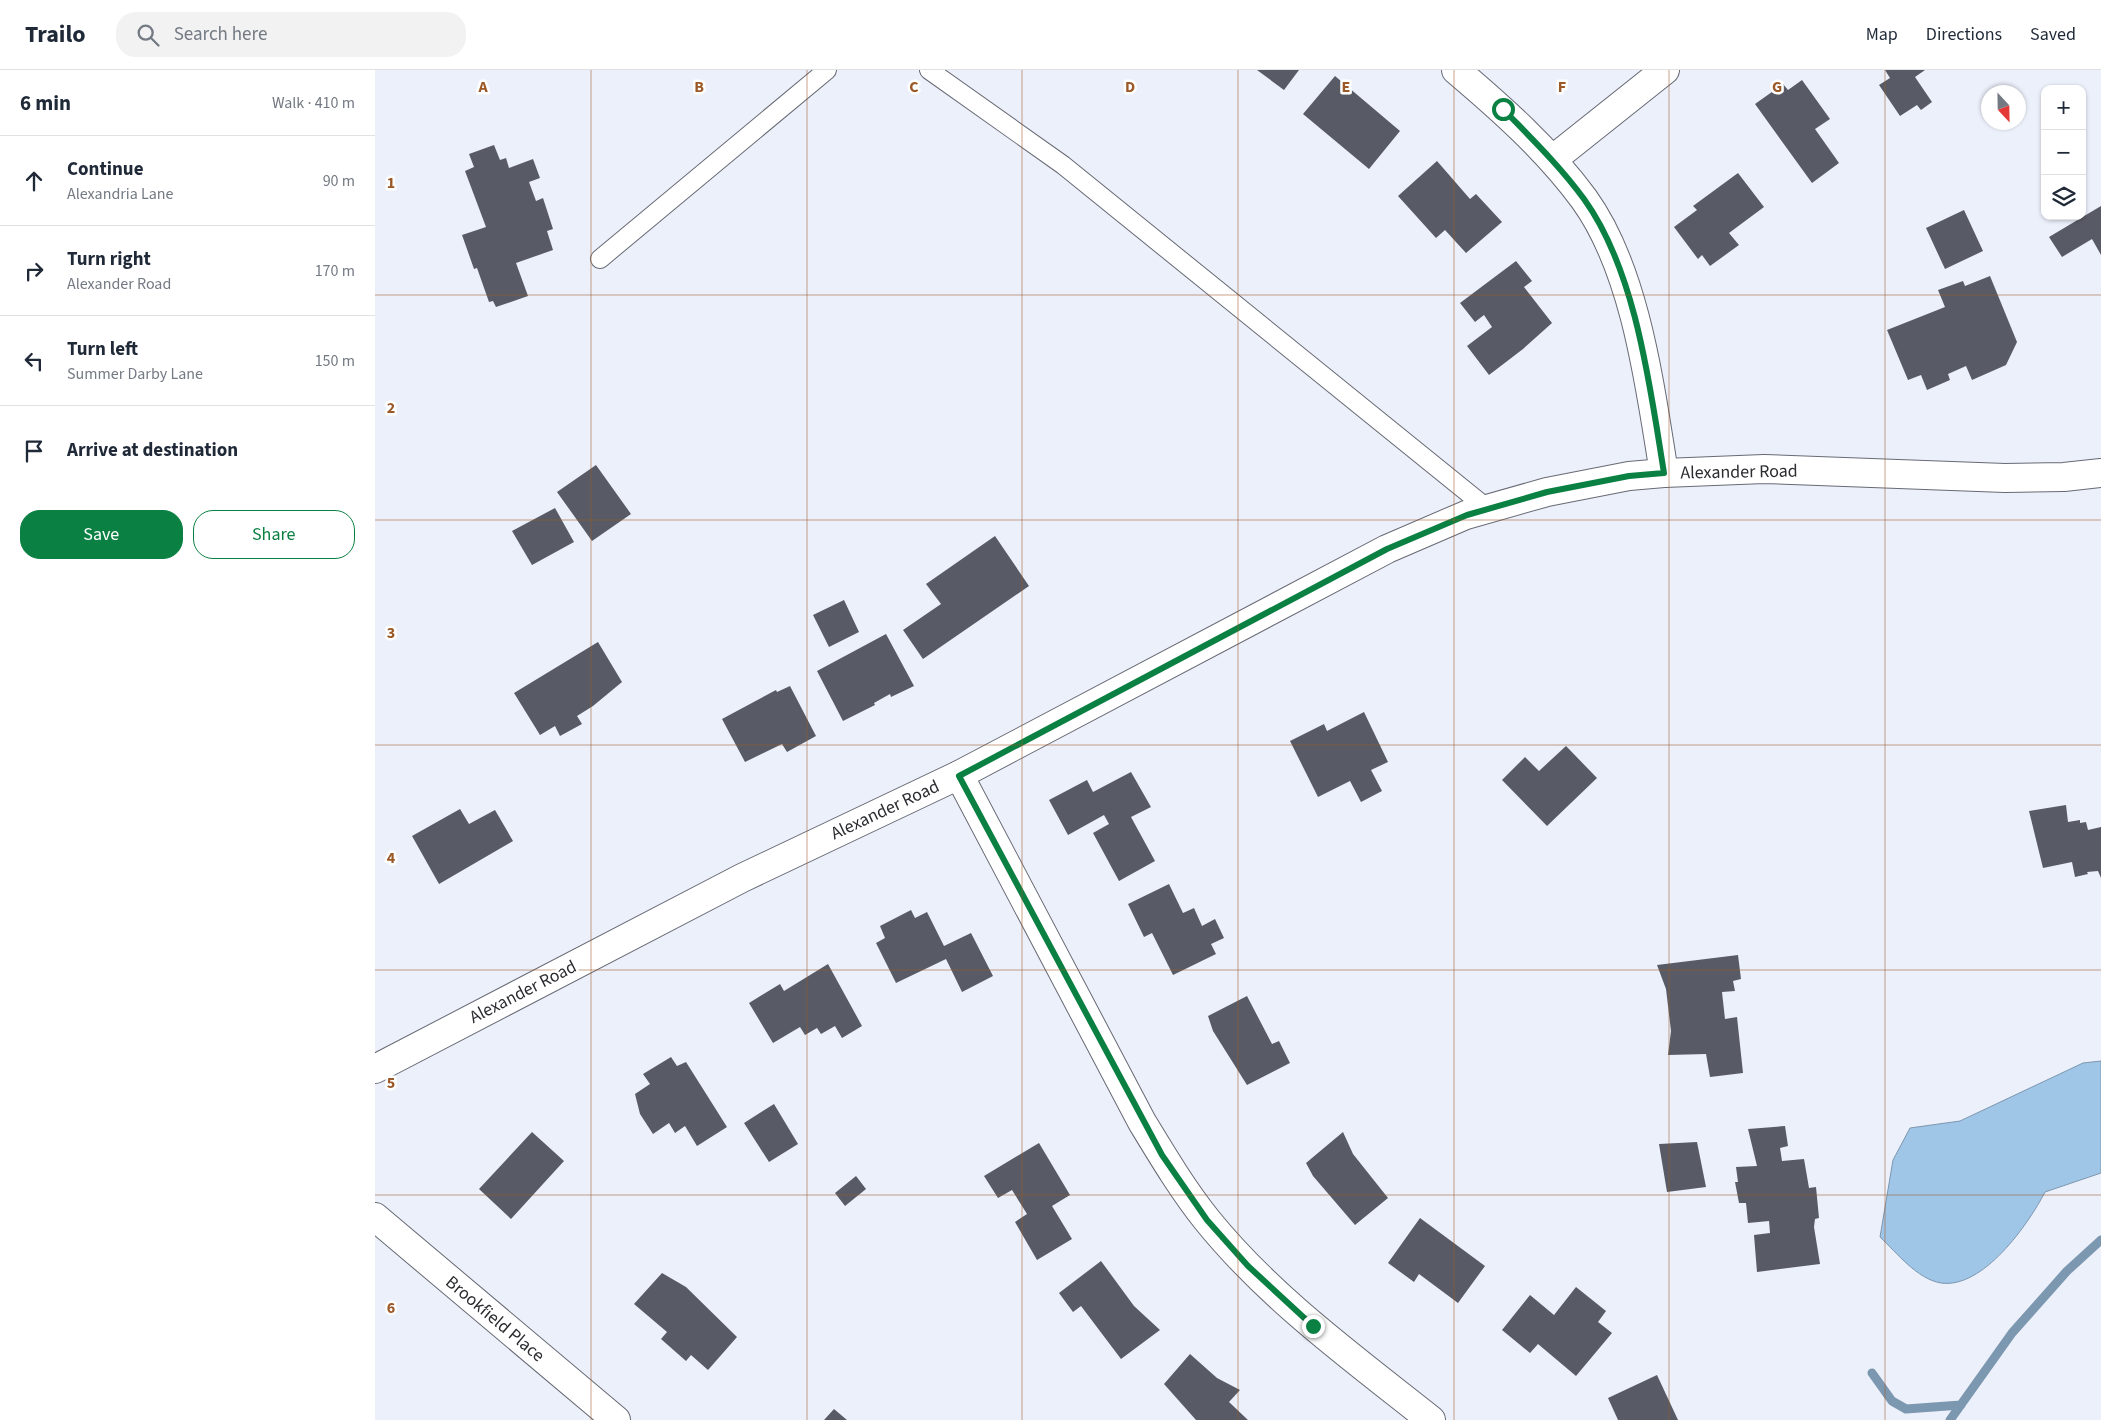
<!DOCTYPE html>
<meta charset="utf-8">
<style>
:root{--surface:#fff;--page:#f2f2f3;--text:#1f2937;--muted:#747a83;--line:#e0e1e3;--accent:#0b8043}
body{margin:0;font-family:"Source Sans 3",sans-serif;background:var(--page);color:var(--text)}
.controls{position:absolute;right:15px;top:15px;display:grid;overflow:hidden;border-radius:10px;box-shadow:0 1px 4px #0004}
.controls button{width:45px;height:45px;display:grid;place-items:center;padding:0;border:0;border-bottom:1px solid var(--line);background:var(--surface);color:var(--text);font:25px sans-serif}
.compass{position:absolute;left:1606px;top:15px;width:45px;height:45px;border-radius:50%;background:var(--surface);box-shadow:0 1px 4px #0004;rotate:158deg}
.stop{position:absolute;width:15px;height:15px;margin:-11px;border:4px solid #0b8043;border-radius:50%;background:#fff}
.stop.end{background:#0b8043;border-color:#fff;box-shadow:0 1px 5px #0008}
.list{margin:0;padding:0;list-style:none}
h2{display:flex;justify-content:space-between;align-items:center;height:65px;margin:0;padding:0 20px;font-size:21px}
h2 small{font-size:16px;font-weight:400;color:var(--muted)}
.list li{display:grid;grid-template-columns:32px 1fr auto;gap:15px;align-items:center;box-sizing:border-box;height:90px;padding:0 20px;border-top:1px solid var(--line)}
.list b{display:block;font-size:19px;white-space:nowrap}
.list p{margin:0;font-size:16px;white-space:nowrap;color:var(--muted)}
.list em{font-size:16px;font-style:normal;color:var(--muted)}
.actions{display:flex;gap:10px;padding:15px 20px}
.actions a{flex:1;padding:11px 0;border:1px solid var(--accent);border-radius:20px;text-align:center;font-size:18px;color:var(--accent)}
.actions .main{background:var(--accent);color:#fff}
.icon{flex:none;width:28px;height:28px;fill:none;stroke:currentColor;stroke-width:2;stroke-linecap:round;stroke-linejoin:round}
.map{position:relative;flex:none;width:1726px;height:1350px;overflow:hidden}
header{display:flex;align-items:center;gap:30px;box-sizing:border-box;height:70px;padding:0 25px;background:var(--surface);border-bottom:1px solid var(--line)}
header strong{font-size:24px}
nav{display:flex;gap:28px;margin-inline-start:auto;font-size:18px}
.search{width:350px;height:45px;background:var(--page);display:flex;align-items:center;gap:12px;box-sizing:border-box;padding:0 18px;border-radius:20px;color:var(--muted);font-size:19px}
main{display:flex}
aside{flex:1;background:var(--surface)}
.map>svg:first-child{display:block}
.water{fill:#9fc5e7;stroke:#7c97b0}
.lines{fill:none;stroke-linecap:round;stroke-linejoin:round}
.stream{stroke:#7c97b0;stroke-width:9}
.building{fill:#585b65}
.lane-casing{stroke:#676a74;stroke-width:20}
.street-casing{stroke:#676a74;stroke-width:30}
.secondary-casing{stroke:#676a74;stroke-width:30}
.lane{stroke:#fff;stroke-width:18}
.street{stroke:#fff;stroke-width:28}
.secondary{stroke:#fff;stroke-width:28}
.route{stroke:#0b8043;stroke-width:6}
.grid{fill:none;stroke:#9c5928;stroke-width:1;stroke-opacity:0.55}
.labels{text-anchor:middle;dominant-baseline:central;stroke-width:5;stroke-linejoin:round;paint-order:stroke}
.street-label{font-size:18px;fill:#2b2c30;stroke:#fff}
.grid-label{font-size:16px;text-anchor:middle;font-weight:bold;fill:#9c5928;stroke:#fff;stroke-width:5;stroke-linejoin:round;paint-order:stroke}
</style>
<header>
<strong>Trailo</strong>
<div class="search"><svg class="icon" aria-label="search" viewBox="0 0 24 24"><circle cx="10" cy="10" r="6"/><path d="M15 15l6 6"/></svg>Search here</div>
<nav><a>Map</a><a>Directions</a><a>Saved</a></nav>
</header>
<main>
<aside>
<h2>6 min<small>Walk · 410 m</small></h2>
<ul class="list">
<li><svg class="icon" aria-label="ahead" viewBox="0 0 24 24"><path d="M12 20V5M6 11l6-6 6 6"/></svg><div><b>Continue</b><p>Alexandria Lane</p></div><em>90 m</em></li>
<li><svg class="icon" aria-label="right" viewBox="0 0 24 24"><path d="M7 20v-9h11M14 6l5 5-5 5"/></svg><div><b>Turn right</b><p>Alexander Road</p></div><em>170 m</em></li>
<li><svg class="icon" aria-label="left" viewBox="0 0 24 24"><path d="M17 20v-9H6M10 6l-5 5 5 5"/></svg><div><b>Turn left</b><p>Summer Darby Lane</p></div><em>150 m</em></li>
<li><svg class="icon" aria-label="arrive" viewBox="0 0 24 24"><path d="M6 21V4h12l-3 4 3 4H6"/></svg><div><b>Arrive at destination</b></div></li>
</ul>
<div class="actions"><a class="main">Save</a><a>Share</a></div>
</aside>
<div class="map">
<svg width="1726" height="1350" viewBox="0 0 1726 1350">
<rect width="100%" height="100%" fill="#ecf0fb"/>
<!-- water -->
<path class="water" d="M1726 991V1103L1670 1122C1653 1155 1608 1219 1566 1213 1542 1209 1522 1183 1505 1167L1518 1090 1535 1058 1585 1051 1708 993Z"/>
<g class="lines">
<!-- stream -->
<path class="stream" d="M1497 1303 1517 1331 1531 1339 1586 1335
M1575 1350 1637 1263 1692 1201 1726 1170"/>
</g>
<!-- building -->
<path class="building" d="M882 0H924L909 20Z
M1510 0H1550L1540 7 1557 32 1546 40 1542 35 1525 46 1504 15 1515 8Z
M960 6 1025 61 994 99 928 44Z
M1427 10 1455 49 1440 59 1464 93 1437 113 1380 34 1408 14 1413 20Z
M119 75 125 90 131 88 134 98 158 89 165 108 154 112 161 131 168 128 178 159 172 161 178 180 141 193 153 226 121 237 118 231 114 232 102 198 99 199 87 165 111 157 90 101 99 97 94 84Z
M1062 91 1095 129 1101 124 1127 152 1091 183 1070 160 1061 168 1023 126Z
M1363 103 1389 137 1354 163 1364 175 1335 196 1327 185 1323 189 1299 157 1322 140 1318 136Z
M1726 136V185L1717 169 1687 187 1674 167Z
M1589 140 1608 181 1570 199 1551 158Z
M1141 191 1157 211 1149 217 1177 253 1148 279 1114 305 1092 276 1117 257 1109 245 1100 252 1085 233Z
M1615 206 1642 272 1631 295 1597 310 1591 296 1573 304 1575 310 1552 320 1546 305 1533 310 1512 260 1570 237 1563 220 1588 211 1590 216Z
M221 395 256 444 217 471 182 422Z
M180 438 199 472 157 495 137 461Z
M620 466 654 516 548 589 528 560 566 534 551 514Z
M469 530 484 562 454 577 438 545Z
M511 564 539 616 516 627 515 624 499 633 500 635 468 651 442 601Z
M223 572 247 612 218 636 202 646 207 654 185 666 180 656 165 665 139 623Z
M415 616 441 666 412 682 407 674 370 692 347 649 401 620 402 622Z
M989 642 1013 692 996 700 1007 721 986 732 975 711 943 727 915 671 949 654 952 661Z
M1191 676 1222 708 1172 756 1127 710 1150 687 1164 701Z
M756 702 776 737 756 747 780 791 744 811 718 763 734 754 729 745 693 765 674 730 712 710 718 722Z
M1691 735 1693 752 1705 750V753L1711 752 1713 760 1726 757V808L1723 801 1712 802 1713 804 1700 807 1697 792 1668 798 1654 741Z
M85 739 94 754 120 740 138 771 64 814 37 766Z
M794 814 808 843 819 838 827 856 840 849 849 868 836 874 841 884 798 905 777 863 769 867 753 834Z
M536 840 540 848 552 842 569 876 596 863 618 906 587 922 571 889 521 913 501 873 510 868 505 856Z
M1363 885 1366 909 1358 911 1360 921 1347 922 1350 949 1362 947 1368 1003 1335 1007 1331 984 1293 985 1296 961 1291 919 1282 895Z
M453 894 487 956 467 968 460 956 446 964 442 958 430 965 425 957 398 973 374 933 405 914 409 921Z
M872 926 897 974 904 971 915 993 872 1015 838 961 833 946Z
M296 987 302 996 311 992 352 1057 322 1076 310 1056 300 1063 294 1053 278 1064 265 1044 260 1024 275 1014 268 1004Z
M399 1034 423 1074 394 1092 369 1053Z
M1410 1056 1413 1076 1405 1078 1407 1091 1429 1089 1434 1118 1441 1117 1444 1148 1440 1149 1439 1157 1445 1194 1382 1202 1379 1165 1395 1163 1394 1151 1373 1153 1371 1133H1364L1360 1112H1363L1361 1097 1382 1096 1373 1059Z
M157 1062 189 1091 136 1149 104 1119Z
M968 1062 978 1084 1013 1128 980 1155 938 1106 931 1093Z
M1322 1072 1331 1117 1292 1122 1284 1074Z
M664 1073 695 1125 677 1136 697 1169 662 1190 640 1152 652 1144 637 1120 623 1128 609 1106Z
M481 1106 491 1119 470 1136 460 1123Z
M1045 1148 1110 1196 1083 1233 1044 1204 1039 1212 1013 1193Z
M726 1191 759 1236 785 1260 746 1289 706 1236 698 1242 684 1223Z
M287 1203 311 1217 362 1267 333 1300 316 1285 311 1291 286 1269 292 1262 259 1234Z
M1201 1217 1231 1241 1223 1252 1237 1263 1201 1306 1163 1274 1155 1283 1127 1260 1155 1225 1179 1245Z
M815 1284 842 1308 865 1320 854 1332 873 1350H821L789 1314Z
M1282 1305 1303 1350H1243L1233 1328Z
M459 1339 472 1350H449Z"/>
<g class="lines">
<defs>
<path id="lane" d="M554 0 688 95 1113 439
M225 189 452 0"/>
<path id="street" d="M1081 0C1127 39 1173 80 1209 129 1261 201 1275 317 1289 403
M1177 90 1290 0
M584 705 767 1052C787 1085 808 1120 832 1150 895 1228 978 1288 1056 1350
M0 1147 241 1350"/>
<path id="secondary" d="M0 999 367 808 584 705 1012 479 1091 445 1172 422 1254 406 1289 403 1389 399 1630 408 1689 407 1726 403"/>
</defs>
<!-- lane casing -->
<use href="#lane" class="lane-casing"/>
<!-- street casing -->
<use href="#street" class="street-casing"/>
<!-- secondary casing -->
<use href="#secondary" class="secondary-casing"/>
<!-- lane -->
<use href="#lane" class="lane"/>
<!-- street -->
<use href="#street" class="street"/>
<!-- secondary -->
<use href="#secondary" class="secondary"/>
</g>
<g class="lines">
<!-- route -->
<path class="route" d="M938 1256 873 1196 832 1150 787 1085 584 706 1012 479 1092 445 1172 422 1254 406 1289 403C1275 317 1261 201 1209 129 1185 96 1156 68 1128 39"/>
</g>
<!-- grid -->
<path class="grid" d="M216 0V1350M432 0V1350M647 0V1350M863 0V1350M1079 0V1350M1294 0V1350M1510 0V1350M0 225H1726M0 450H1726M0 675H1726M0 900H1726M0 1125H1726"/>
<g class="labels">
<!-- street labels -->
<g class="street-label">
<text transform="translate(1364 402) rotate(-1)">Alexander Road</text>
<text transform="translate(510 740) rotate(-25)">Alexander Road</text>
<text transform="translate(148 922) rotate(-27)">Alexander Road</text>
<text transform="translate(120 1249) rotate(40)">Brookfield Place</text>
</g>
</g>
<g class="grid-label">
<text x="108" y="22">A</text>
<text x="324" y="22">B</text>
<text x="539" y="22">C</text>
<text x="755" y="22">D</text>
<text x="971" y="22">E</text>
<text x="1187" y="22">F</text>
<text x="1402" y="22">G</text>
<text x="16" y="118">1</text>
<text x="16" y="343">2</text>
<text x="16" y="568">3</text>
<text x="16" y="793">4</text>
<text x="16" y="1018">5</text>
<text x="16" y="1243">6</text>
</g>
</svg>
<div class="controls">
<button>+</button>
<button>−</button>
<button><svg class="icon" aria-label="layers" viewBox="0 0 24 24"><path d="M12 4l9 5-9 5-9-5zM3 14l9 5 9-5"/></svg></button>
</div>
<svg class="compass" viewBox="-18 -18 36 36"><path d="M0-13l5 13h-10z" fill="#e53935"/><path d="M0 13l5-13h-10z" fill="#747a83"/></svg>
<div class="stop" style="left:1128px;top:39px"></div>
<div class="stop end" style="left:938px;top:1256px"></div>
</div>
</main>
